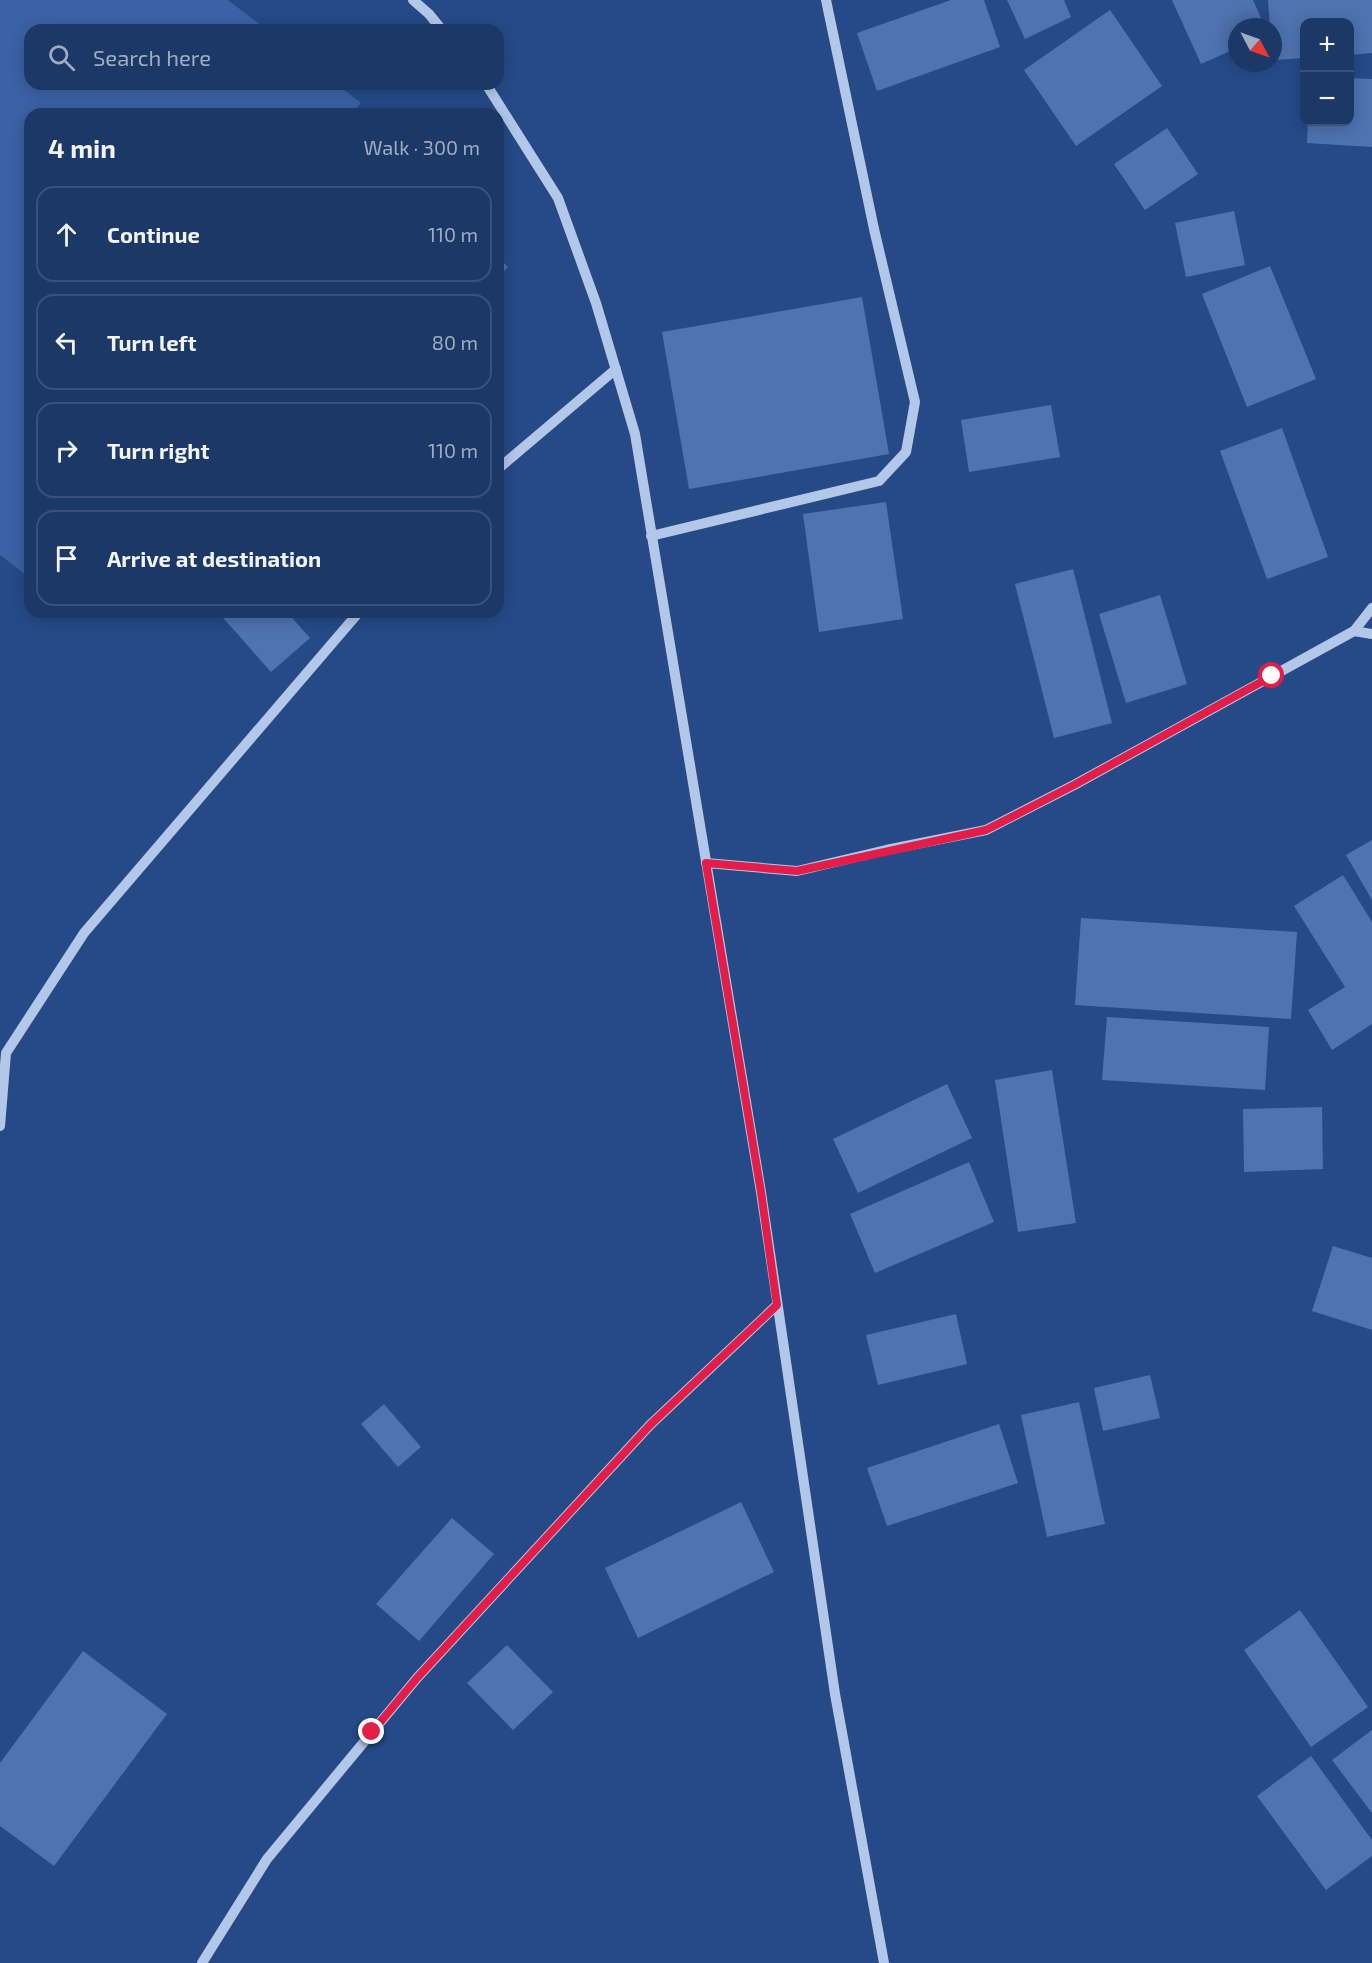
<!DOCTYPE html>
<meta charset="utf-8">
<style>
:root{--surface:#1c3866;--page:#253f6c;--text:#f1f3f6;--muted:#a0acbf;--line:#3a527a}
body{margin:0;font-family:"Exo 2",sans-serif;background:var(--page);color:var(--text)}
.controls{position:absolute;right:18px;top:18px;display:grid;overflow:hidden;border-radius:12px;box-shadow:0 3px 15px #0003}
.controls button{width:54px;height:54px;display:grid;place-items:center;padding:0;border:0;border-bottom:2px solid var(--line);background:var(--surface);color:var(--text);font:30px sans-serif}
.compass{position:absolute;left:1228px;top:18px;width:54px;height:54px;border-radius:50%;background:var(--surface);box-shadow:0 3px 15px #0003;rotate:131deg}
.stop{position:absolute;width:18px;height:18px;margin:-14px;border:4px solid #e11d48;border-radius:50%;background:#fff}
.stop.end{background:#e11d48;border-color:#fff;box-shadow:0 2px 6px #0008}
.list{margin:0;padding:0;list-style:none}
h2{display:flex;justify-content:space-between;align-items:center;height:78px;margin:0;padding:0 24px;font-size:26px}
h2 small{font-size:20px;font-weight:400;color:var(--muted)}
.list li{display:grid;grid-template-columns:39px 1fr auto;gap:18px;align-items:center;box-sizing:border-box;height:96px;margin:0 12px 12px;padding:0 12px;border:2px solid var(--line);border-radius:18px}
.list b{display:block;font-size:22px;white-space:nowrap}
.list em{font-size:20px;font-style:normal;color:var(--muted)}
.icon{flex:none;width:33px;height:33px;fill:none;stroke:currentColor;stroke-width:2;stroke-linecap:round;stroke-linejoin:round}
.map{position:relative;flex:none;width:1372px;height:1963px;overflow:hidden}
.search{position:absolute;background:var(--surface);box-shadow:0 3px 15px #0003;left:24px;top:24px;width:480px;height:66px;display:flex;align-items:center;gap:15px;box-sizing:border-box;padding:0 21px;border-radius:18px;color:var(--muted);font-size:22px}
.panel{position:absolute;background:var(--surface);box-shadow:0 3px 15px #0003;left:24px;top:108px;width:480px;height:510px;border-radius:18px}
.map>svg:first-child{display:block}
.green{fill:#3b62a5}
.building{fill:#4f73b0}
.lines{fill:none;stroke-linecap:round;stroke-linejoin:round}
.minor{stroke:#b3c7e9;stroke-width:10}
.route{stroke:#e11d48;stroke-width:8}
</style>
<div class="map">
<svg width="1372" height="1963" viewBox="0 0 1372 1963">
<rect width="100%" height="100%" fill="#264a88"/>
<!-- green -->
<path class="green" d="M0 0H228L267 30H30V84H337L361 103 352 114H30V578L0 555Z"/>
<!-- building -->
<path class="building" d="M951 0H984L1000 47 877 91 857 33Z
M1007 0H1064L1071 17 1025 39Z
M1172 0H1253L1265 27H1237V48L1201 64Z
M1268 0H1372V53L1350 55V22H1304V58L1273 60V27H1270Z
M1110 10 1162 86 1076 146 1024 70Z
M1350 78 1372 79V147L1307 143 1308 122H1350Z
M1167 128 1198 174 1145 210 1114 164Z
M1234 211 1245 265 1186 277 1175 223Z
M498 258 508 267 498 278Z
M1270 266 1316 379 1247 407 1202 294Z
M862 297 889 454 689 489 662 332Z
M1051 405 1060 457 969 472 961 420Z
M1282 428 1328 557 1267 579 1220 451Z
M886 502 903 619 819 632 803 514Z
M1073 569 1112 723 1054 738 1015 584Z
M1160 595 1187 684 1126 703 1099 614Z
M218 612H287L310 638 271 672Z
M1372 840V900L1346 855Z
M1343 875 1372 922V1024L1332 1050 1308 1010 1345 987 1294 906Z
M1081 918 1297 932 1291 1019 1075 1005Z
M1107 1017 1269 1027 1265 1090 1102 1080Z
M1052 1070 1076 1223 1018 1232 995 1080Z
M947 1084 972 1138 858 1193 833 1139Z
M1322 1107 1323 1169 1244 1172 1243 1109Z
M969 1162 994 1222 875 1273 850 1214Z
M1333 1246 1372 1258V1330L1312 1311Z
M956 1314 967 1364 878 1385 866 1335Z
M1150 1375 1160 1418 1103 1431 1094 1388Z
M1079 1402 1105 1524 1047 1537 1021 1415Z
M384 1404 421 1447 398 1467 361 1424Z
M999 1424 1018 1483 887 1526 867 1468Z
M741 1502 774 1572 638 1638 605 1568Z
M452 1518 494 1554 419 1641 376 1604Z
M1300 1610 1368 1707 1311 1747 1244 1650Z
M507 1645 553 1692 513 1730 467 1683Z
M83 1651 167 1714 54 1866 0 1826V1763Z
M1372 1730V1813L1332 1760Z
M1311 1756 1372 1840V1856L1326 1890 1257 1796Z"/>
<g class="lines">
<!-- minor -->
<path class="minor" d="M413 0 429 14 442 30
M486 84 558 198 596 303 635 434 761 1192 835 1694 884 1963
M498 469 616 369
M651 536 879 481 906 452 915 402 874 229 826 0
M1354 631 1372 608
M706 863 797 871 886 850 986 830 1074 785 1354 631 1372 634
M0 1126 6 1053 84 933 359 612
M202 1963 267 1859 417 1678 650 1425 777 1305"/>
</g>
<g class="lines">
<!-- route -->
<path class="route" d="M372 1732 417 1678 650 1425 777 1305 761 1192 706 863 797 871 986 830 1074 785 1272 676"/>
</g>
</svg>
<div class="controls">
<button>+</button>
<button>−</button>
</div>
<svg class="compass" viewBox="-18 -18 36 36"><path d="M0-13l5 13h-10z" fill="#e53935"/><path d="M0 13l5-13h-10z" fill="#a0acbf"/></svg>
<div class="stop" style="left:1272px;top:676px"></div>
<div class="stop end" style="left:372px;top:1732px"></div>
<div class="search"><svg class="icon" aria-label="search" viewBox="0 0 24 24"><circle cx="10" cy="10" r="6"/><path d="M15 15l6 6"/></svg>Search here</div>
<section class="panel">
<h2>4 min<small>Walk · 300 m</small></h2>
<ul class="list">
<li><svg class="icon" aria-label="ahead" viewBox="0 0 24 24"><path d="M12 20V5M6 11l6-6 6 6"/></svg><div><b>Continue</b></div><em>110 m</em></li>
<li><svg class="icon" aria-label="left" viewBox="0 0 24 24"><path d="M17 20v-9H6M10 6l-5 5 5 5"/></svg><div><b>Turn left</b></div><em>80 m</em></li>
<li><svg class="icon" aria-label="right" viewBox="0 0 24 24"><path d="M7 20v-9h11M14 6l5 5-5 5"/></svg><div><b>Turn right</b></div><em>110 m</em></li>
<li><svg class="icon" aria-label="arrive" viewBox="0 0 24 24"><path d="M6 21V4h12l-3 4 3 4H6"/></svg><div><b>Arrive at destination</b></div></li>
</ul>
</section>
</div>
